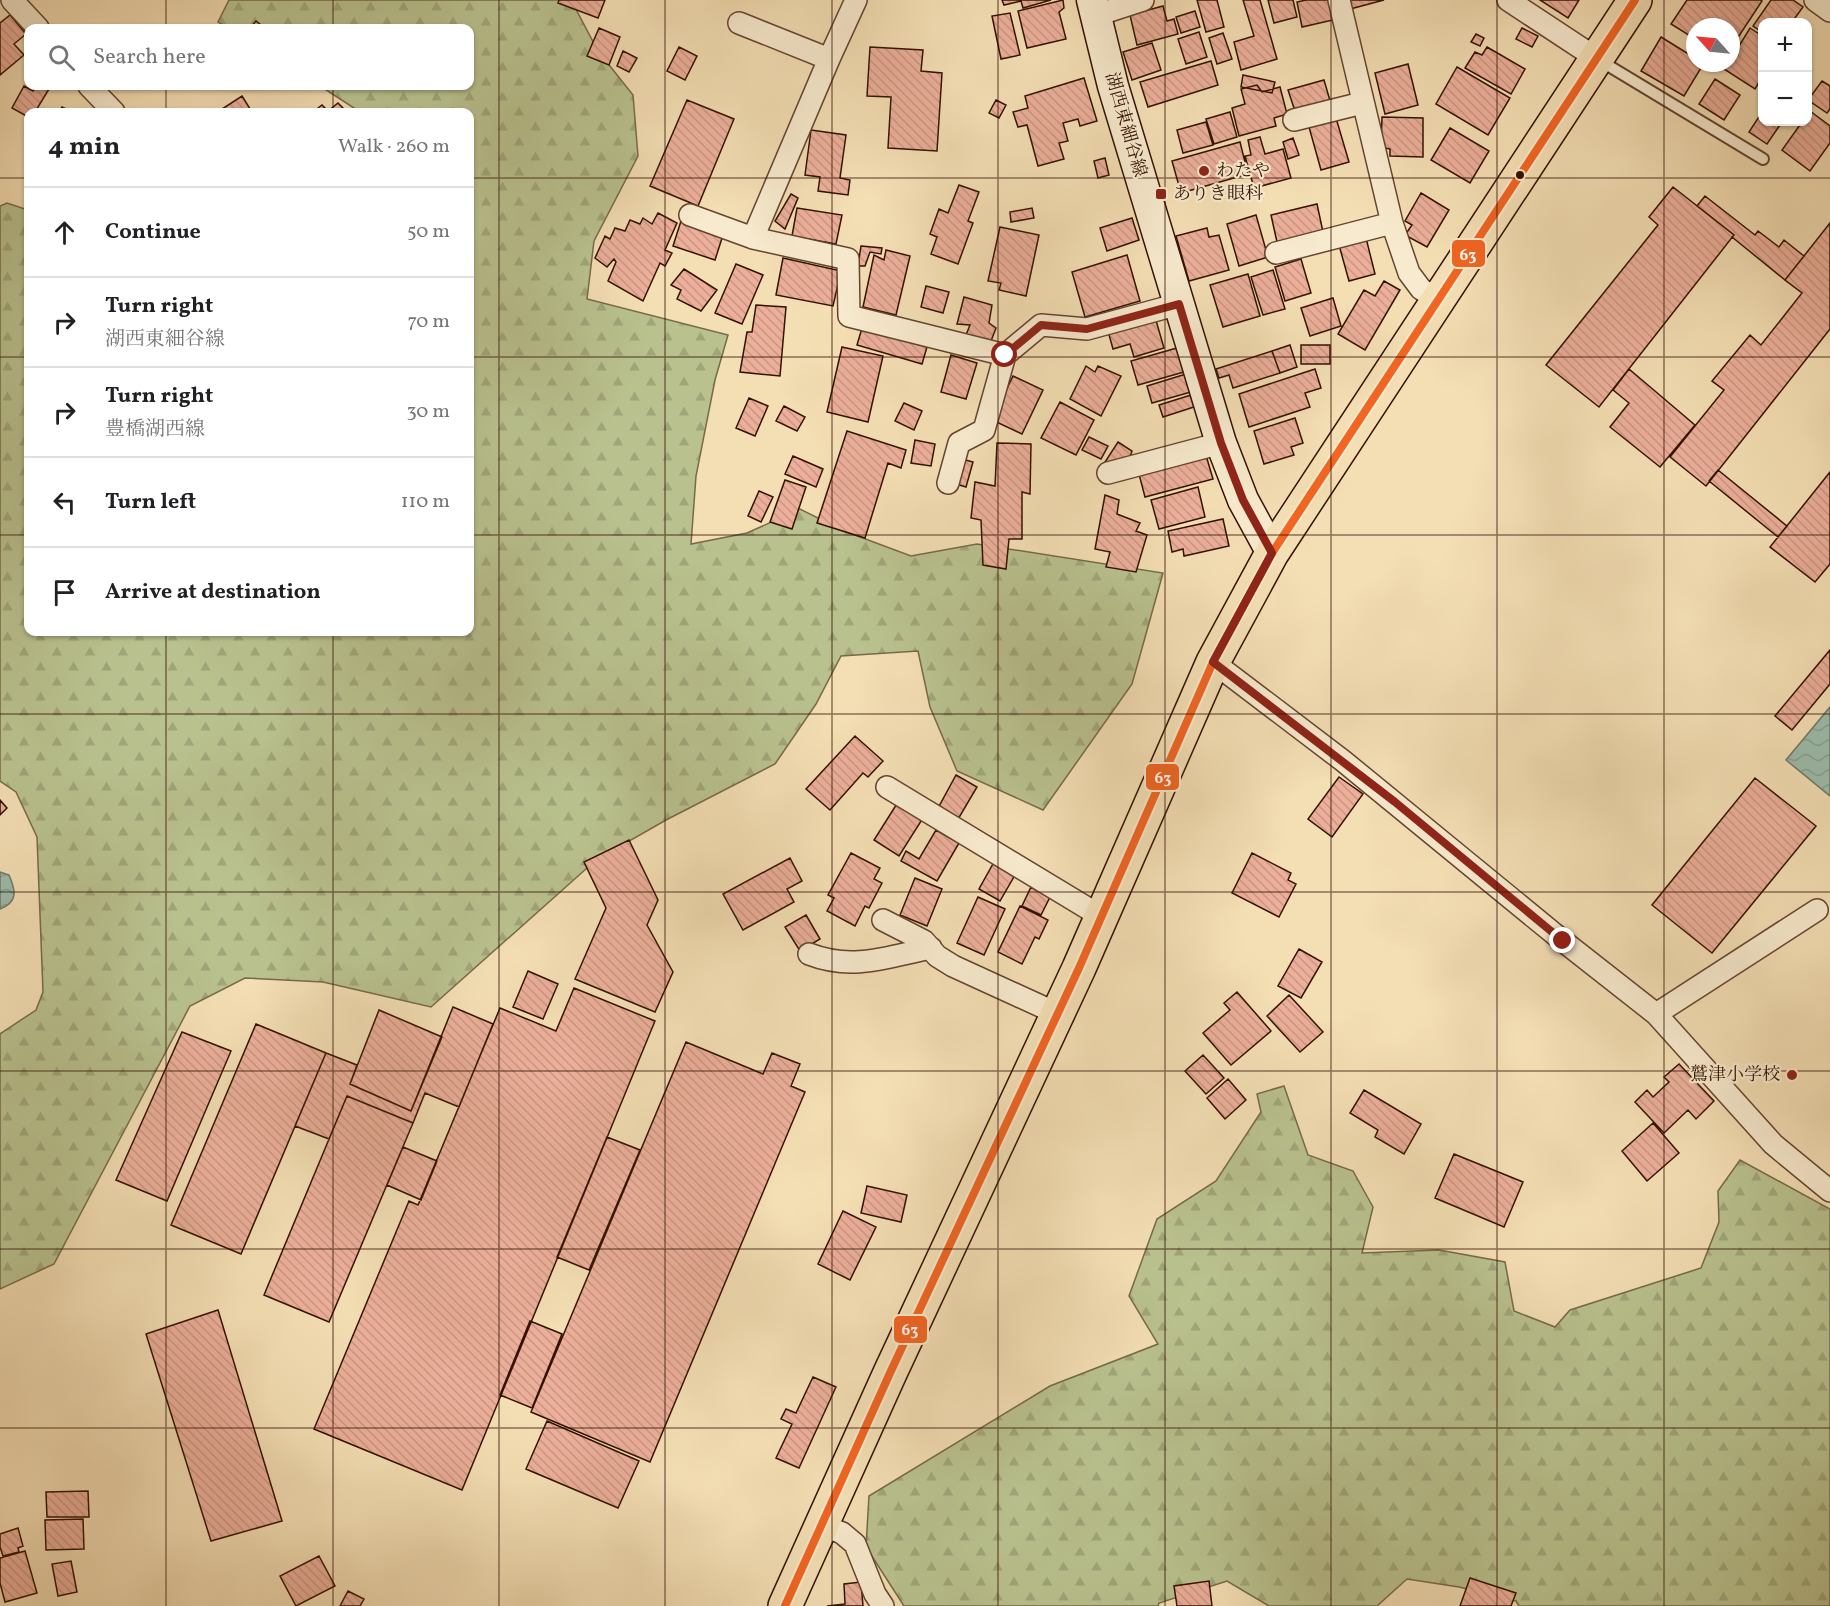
<!DOCTYPE html>
<meta charset="utf-8">
<style>
:root{--surface:#fff;--page:#f2f2f2;--text:#202124;--muted:#757577;--line:#e0e0e0}
body{margin:0;font-family:Vollkorn,"Noto Serif JP",serif;background:var(--page);color:var(--text)}
.controls{position:absolute;right:18px;top:18px;display:grid;overflow:hidden;border-radius:12px;box-shadow:0 2px 4px #0004}
.controls button{width:54px;height:54px;display:grid;place-items:center;padding:0;border:0;border-bottom:2px solid var(--line);background:var(--surface);color:var(--text);font:30px sans-serif}
.compass{position:absolute;left:1686px;top:18px;width:54px;height:54px;border-radius:50%;background:var(--surface);box-shadow:0 2px 4px #0004;rotate:297deg}
.stop{position:absolute;width:18px;height:18px;margin:-14px;border:4px solid #8f2418;border-radius:50%;background:#fff}
.stop.end{background:#8f2418;border-color:#fff;box-shadow:0 2px 6px #0008}
.list{margin:0;padding:0;list-style:none}
h2{display:flex;justify-content:space-between;align-items:center;height:78px;margin:0;padding:0 24px;font-size:26px}
h2 small{font-size:20px;font-weight:400;color:var(--muted)}
.list li{display:grid;grid-template-columns:39px 1fr auto;gap:18px;align-items:center;box-sizing:border-box;height:90px;padding:0 24px;border-top:2px solid var(--line)}
.list b{display:block;font-size:22px;white-space:nowrap}
.list p{margin:0;font-size:20px;white-space:nowrap;color:var(--muted)}
.list em{font-size:20px;font-style:normal;color:var(--muted)}
.icon{flex:none;width:33px;height:33px;fill:none;stroke:currentColor;stroke-width:2;stroke-linecap:round;stroke-linejoin:round}
.map{position:relative;flex:none;width:1830px;height:1606px;overflow:hidden}
.search{position:absolute;background:var(--surface);box-shadow:0 2px 4px #0004;left:24px;top:24px;width:450px;height:66px;display:flex;align-items:center;gap:15px;box-sizing:border-box;padding:0 21px;border-radius:12px;color:var(--muted);font-size:22px}
.panel{position:absolute;background:var(--surface);box-shadow:0 2px 4px #0004;left:24px;top:108px;width:450px;height:528px;border-radius:12px}
.map>svg:first-child{display:block}
.forest{fill:url(#forest-firs);stroke:#766a49;stroke-width:1.5}
.water{fill:url(#water-waves);stroke:#727868;stroke-width:1.5}
.building{fill:url(#building-back-hatch);stroke:#331203;stroke-width:1.5}
.lines{fill:none;stroke-linecap:round;stroke-linejoin:round}
.service-casing{stroke:#63452f;stroke-width:14}
.minor-casing{stroke:#63452f;stroke-width:24}
.secondary-casing{stroke:#331203;stroke-width:33}
.primary-casing{stroke:#331203;stroke-width:36}
.service{stroke:#f8eace;stroke-width:10}
.minor{stroke:#f8eace;stroke-width:21}
.secondary{stroke:#f8eace;stroke-width:30}
.primary{stroke:#f4deb4;stroke-width:33}
.bus-1-casing{stroke:#f8eace;stroke-width:12}
.bus-1{stroke:#f26522;stroke-width:8}
.route{stroke:#8f2418;stroke-width:8}
.grid{fill:none;stroke:#331203;stroke-width:1.5;stroke-opacity:0.55}
.poi-dot{fill:#8f2418;stroke:#f8eace;stroke-width:2}
.bus-dot{fill:#331203;stroke:#f8eace;stroke-width:2}
.labels{text-anchor:middle;dominant-baseline:central;stroke-width:4.5;stroke-linejoin:round;paint-order:stroke}
.street-label{font-size:18px;fill:#331203;stroke:#f8eace}
.poi-label{font-size:18px;fill:#331203;stroke:#f8eace;text-anchor:start}
.line-badge{stroke:#f8eace;stroke-width:2}
.badge-label{font-size:16px;text-anchor:middle;font-weight:bold;fill:#fff}
</style>
<div class="map">
<svg width="1830" height="1606" viewBox="0 0 1830 1606">
<defs>
<pattern id="forest-firs" width="22" height="20" patternUnits="userSpaceOnUse" patternTransform="scale(1.5)"><rect width="22" height="20" fill="#b9c28f"/><path d="M5 1l3.5 6h-7zM16 11l3.5 6h-7z" fill="#a0a67a"/></pattern>
<pattern id="water-waves" width="16" height="10" patternUnits="userSpaceOnUse" patternTransform="scale(1.5)"><rect width="16" height="10" fill="#9cbcac"/><path d="M0 5q4-4 8 0t8 0" fill="none" stroke="#87a192"/></pattern>
<pattern id="building-back-hatch" width="6" height="6" patternUnits="userSpaceOnUse" patternTransform="scale(1.5)"><rect width="6" height="6" fill="#ecaf9a"/><path d="M-1 5l2 2M0 0l6 6M5-1l2 2" fill="none" stroke="#cb9683"/></pattern>
</defs>
<rect width="100%" height="100%" fill="#f4deb4"/>
<filter id="stains"><feTurbulence type="fractalNoise" baseFrequency=".00333" numOctaves="4"/><feColorMatrix values="0 0 0 0 .2 0 0 0 0 .09 0 0 0 0 .02 0 0 0 .5 -.17"/></filter>
<radialGradient id="worn" r=".72"><stop offset=".6" stop-color="#630" stop-opacity="0"/><stop offset="1" stop-color="#630" stop-opacity=".3"/></radialGradient>
<!-- forest -->
<path class="forest" d="M229 0H571L598 51 633 95 638 156 594 241 587 299 728 335 715 380 696 476 691 544 747 533 800 509 844 531 911 556 977 544 1163 573 1132 684 1043 810 957 771 930 707 918 651 841 656 816 704 775 764 666 820 596 860 431 1007 323 982 245 978 190 1006 54 1264 0 1289V1034L36 1010 43 992 37 837 16 792 0 781V206L7 203 28 210V632H470V112H360L320 86H470V28H228L218 22Z
M1284 1086 1308 1155 1353 1171 1373 1207 1362 1253 1439 1250 1505 1262 1514 1311 1555 1327 1570 1310 1701 1268 1719 1222 1718 1191 1740 1160 1830 1209V1606H1519L1516 1601 1459 1587 1407 1579 1377 1606H1269L1227 1581 1159 1603 1158 1606H904L866 1547 869 1496 1050 1386 1158 1344 1129 1296 1157 1219 1216 1181 1261 1112 1257 1094Z"/>
<!-- water -->
<path class="water" d="M1830 707V796L1786 760Z
M0 872 9 875C16 891 18 902 0 909Z"/>
<!-- building -->
<path class="building" d="M559 0H605L598 18 558 3Z
M1002 0H1051L1023 8 1021 1 1004 5Z
M1063 0 1064 8 1059 12 1066 39 1027 48 1018 11Z
M1197 0H1217L1224 27 1206 32Z
M1243 0H1260L1277 59 1241 70 1234 42 1254 36Z
M1268 0H1293L1297 17 1274 23Z
M1306 0H1328L1333 20 1302 27 1297 2Z
M1347 0H1384L1350 9Z
M1540 0H1579L1568 18Z
M1687 0H1760L1762 1 1731 48V27H1695V39L1671 24Z
M1771 0H1793L1803 7 1792 22H1762V32L1753 26Z
M1163 6 1167 21 1174 19 1178 34 1137 45 1130 15Z
M1195 11 1200 27 1181 33 1176 17Z
M1010 13 1020 55 1001 59 992 16Z
M10 15 26 34 14 44 24 55 0 75V23Z
M256 21 265 28H250Z
M599 28 620 37 609 65 587 56Z
M1522 28 1538 36 1532 47 1516 39Z
M1750 28 1762 36V64L1760 68 1762 69V77L1755 89 1724 69 1728 63H1731V59Z
M1199 32 1207 57 1186 64 1178 39Z
M1223 33 1232 59 1217 64 1209 38Z
M1476 34 1484 38 1480 46 1471 42Z
M1661 37 1695 58V63H1704L1684 96 1641 71Z
M1152 43 1161 70 1132 80 1123 52Z
M679 47 697 56 685 80 667 71Z
M870 47 923 50 921 71 942 73 937 151 888 148 891 97 867 96Z
M1487 47 1525 69 1511 94 1465 68 1475 52 1482 55Z
M623 51 637 58 629 72 617 66Z
M1211 61 1218 85 1148 107 1140 82Z
M1408 64 1418 105 1385 114 1375 73Z
M1457 67 1510 98 1488 135 1436 104Z
M1243 75 1275 82 1272 93 1241 87Z
M1084 78 1097 121 1080 126 1078 119 1063 123 1068 141 1059 143 1064 159 1038 166 1027 125 1018 127 1013 112 1028 108 1025 96Z
M1715 79 1740 95 1724 120 1699 104Z
M1324 80 1331 104 1296 114 1288 90Z
M1822 81 1830 86V109L1827 113 1808 100Z
M1257 85 1262 92 1280 87 1287 114 1274 118 1276 126 1239 136 1232 108 1245 104 1241 89Z
M24 86 33 91 37 86H44L49 89 35 112H28V117L12 108Z
M242 96 252 112H224L222 109Z
M687 100 734 119 698 206 650 186Z
M996 100 1006 105 999 118 989 113Z
M338 103 347 112H313L322 105 328 111Z
M62 107 72 112H59Z
M1810 111 1830 126V143L1810 171 1782 150 1802 122H1808V114Z
M1230 112 1237 137 1214 144 1206 119Z
M1762 112V122H1782L1767 144 1749 132Z
M1382 117 1423 118V157L1390 156V149L1381 147Z
M1336 118 1349 162 1321 170 1309 127Z
M1206 122 1213 145 1183 153 1177 130Z
M1450 128 1489 151 1470 183 1431 160Z
M811 130 846 135 840 178 850 180 848 195 818 191 820 177 805 175Z
M1260 137 1265 154 1283 149 1291 178 1254 188 1245 156 1251 155 1248 140Z
M1293 138 1299 155 1288 159 1283 142Z
M1240 142 1248 174 1181 193 1172 161Z
M1105 158 1109 175 1098 178 1094 161Z
M959 185 979 192 968 221 973 223 958 264 931 254 937 237 930 234 939 209 948 213Z
M1673 187 1734 235 1599 407 1546 365 1658 225 1649 217Z
M1421 193 1449 210 1427 247 1405 235 1412 225 1405 221Z
M791 194 798 198 785 229 775 221Z
M1705 196 1755 235 1758 231 1779 247 1784 240 1804 256 1785 280 1732 237 1734 235 1697 206Z
M1317 204 1323 232 1277 242 1271 215Z
M797 208 842 215 836 244 792 236Z
M1032 208 1034 218 1011 222 1010 212Z
M658 213 677 223 665 250 672 253 665 266 660 263 643 301 608 281 616 262 614 259 607 267 595 258 605 236 610 239 615 228 625 231 630 220 640 224 643 218 652 224Z
M1256 215 1268 257 1239 266 1227 224Z
M1132 218 1139 240 1107 251 1100 228Z
M681 221 723 235 715 260 673 246Z
M1830 223V329L1706 486 1670 457 1724 390 1712 381 1750 335 1761 345 1802 293 1785 280Z
M1000 227 1039 235 1026 296 999 290 1001 283 988 281Z
M1207 228 1209 237 1219 235 1229 270 1189 281 1176 236Z
M1366 238 1375 274 1349 281 1339 245Z
M861 246 882 248 881 254 870 252 865 266H858Z
M886 250 910 256 896 315 863 307 874 255 884 260Z
M1127 255 1140 301 1085 317 1072 272Z
M783 258 841 271 833 306 776 295Z
M1301 259 1311 293 1285 301 1275 267Z
M736 264 763 275 742 324 715 313Z
M684 269 717 290 701 311 677 299 681 290 671 285Z
M1273 270 1285 309 1263 315 1251 277Z
M1248 274 1260 316 1223 327 1210 285Z
M1384 281 1400 290 1365 350 1338 334 1364 290 1375 296Z
M926 286 949 292 943 313 921 307Z
M964 297 992 305 989 323 996 328 991 341 966 335 970 325 957 324Z
M1333 298 1341 326 1310 336 1301 308Z
M756 305 786 307 780 376 740 372 747 332H752Z
M1155 317 1164 348 1134 357 1130 344 1113 349 1108 331Z
M862 328 927 347 922 364 857 345Z
M1290 345 1297 367 1280 373 1272 351Z
M1301 345H1330V364H1301Z
M842 347 883 356 868 422 827 412Z
M1177 348 1184 372 1138 385 1131 361Z
M1272 351 1280 373 1233 388 1229 375 1219 378 1216 369Z
M951 355 977 363 966 399 941 392Z
M1086 366 1095 372 1098 366 1121 376 1101 416 1070 399Z
M1315 369 1321 388 1305 393 1310 407 1249 427 1239 394Z
M1629 369 1695 425 1660 467 1610 427 1629 403 1613 390Z
M1186 374 1191 392 1152 403 1147 386Z
M1013 376 1043 390 1022 434 992 420Z
M1191 395 1194 407 1163 417 1159 405Z
M749 398 768 406 755 436 736 428Z
M1060 402 1094 420 1076 455 1041 438Z
M904 403 922 411 914 430 895 421Z
M784 406 805 417 797 431 776 421Z
M1295 418 1303 443 1291 447 1294 455 1264 464 1254 431Z
M847 431 906 450 901 468 888 463 865 538 817 523Z
M1089 437 1108 446 1101 459 1082 450Z
M915 440 935 444 931 466 911 463Z
M1118 442 1132 451 1129 460 1111 466 1105 462Z
M997 443 1031 444 1030 494 1022 492V539H1009L1006 569 983 565 981 520 971 518 975 482 995 486Z
M1205 452 1213 479 1145 497 1139 474Z
M793 456 823 469 816 487 785 474Z
M962 459 973 462 966 487 956 484Z
M1718 470 1787 526 1778 537 1709 481Z
M1830 472V564L1815 582 1770 547Z
M785 480 806 487 792 529 770 522Z
M1198 487 1205 517 1159 529 1151 500Z
M759 491 773 497 761 522 748 516Z
M1105 495 1119 500 1117 514 1140 523 1136 531 1147 535 1136 572 1106 567 1110 552 1095 549Z
M1223 519 1229 546 1184 556 1183 549 1172 552 1168 531Z
M1830 650V684L1792 730 1775 716Z
M855 736 883 761 868 777 863 773 830 810 806 789Z
M956 775 977 787 957 821 937 810Z
M1339 777 1363 794 1332 837 1308 819Z
M1755 778 1816 826 1712 953 1652 905Z
M0 800 7 808 0 815Z
M898 802 923 818 899 856 874 840Z
M936 830 959 843 937 881 901 861 906 851 919 859Z
M629 840 658 900 647 925 673 972 655 1012 575 979 606 908 584 862Z
M851 853 880 868 874 879 882 883 869 908 865 906 855 926 827 911 834 898 828 895Z
M1252 853 1291 873 1288 880 1296 884 1279 917 1232 893Z
M790 858 802 881 787 889 794 902 743 930 723 894Z
M994 862 1015 875 1000 901 979 889Z
M915 878 942 889 927 926 900 915Z
M1031 887 1050 897 1041 915 1022 906Z
M978 897 1005 909 984 955 957 943Z
M1020 906 1048 920 1039 939 1035 937 1022 964 998 952Z
M806 915 820 939 800 951 785 927Z
M1299 949 1322 962 1301 998 1278 986Z
M528 971 558 984 543 1019 513 1007Z
M574 988 655 1021 462 1490 314 1429 409 1201 418 1205 500 1008 556 1031Z
M1237 992 1271 1031 1231 1065 1203 1033 1230 1010 1224 1003Z
M1289 995 1323 1032 1300 1052 1267 1016Z
M453 1007 493 1024 459 1107 425 1093 413 1123 347 1096 329 1139 295 1126 326 1053 357 1065 350 1084 411 1111Z
M379 1010 442 1037 411 1111 350 1084Z
M256 1024 326 1053 241 1254 171 1225Z
M182 1032 231 1051 167 1201 116 1180Z
M686 1042 763 1074 772 1053 800 1064 791 1086 805 1092 650 1462 531 1412Z
M1203 1055 1224 1078 1206 1094 1185 1071Z
M1679 1064 1714 1101 1696 1119 1688 1110 1664 1133 1635 1102 1647 1090 1653 1097 1669 1082 1664 1077Z
M1228 1079 1246 1100 1225 1119 1207 1098Z
M1364 1090 1421 1124 1404 1154 1375 1137 1378 1130 1350 1113Z
M347 1096 413 1123 329 1322 264 1295Z
M1653 1123 1679 1153 1647 1181 1622 1151Z
M607 1137 640 1150 589 1270 557 1257Z
M403 1147 437 1161 421 1200 387 1185Z
M1454 1154 1523 1182 1504 1227 1435 1198Z
M867 1186 907 1195 901 1222 861 1213Z
M843 1211 876 1227 850 1280 818 1264Z
M218 1310 282 1521 211 1541 146 1334Z
M530 1321 562 1334 532 1408 500 1395Z
M813 1377 836 1387 799 1468 776 1458 792 1424 781 1419 786 1409 796 1413Z
M547 1421 639 1461 618 1508 526 1469Z
M88 1491 89 1517H47L46 1492Z
M83 1519 84 1549 46 1550 45 1520Z
M18 1528 23 1546 18 1548 19 1552 3 1556 0 1547V1534Z
M25 1551 37 1593 5 1602 0 1583V1558Z
M319 1556 335 1586 296 1606 280 1576Z
M71 1561 77 1592 58 1596 52 1564Z
M1470 1578 1516 1593 1511 1606H1460Z
M1209 1581 1212 1606H1177L1174 1586Z
M861 1582 863 1606H827L845 1604 844 1584Z
M348 1591 364 1599 360 1606H340Z"/>
<g class="lines">
<defs>
<path id="service" d="M1599 60 1763 159"/>
<path id="minor" d="M12 0 38 28
M856 0 829 59 753 238 848 259 849 316 1005 355 1041 325 1087 329 1179 304
M1339 0 1392 223 1409 273 1421 289 1438 300
M1508 0 1596 58
M1815 0 1830 11
M1097 15 1143 0
M739 23 829 59
M89 86 114 112
M1294 120 1362 103
M690 215 753 238
M1276 253 1392 223
M1108 473 1221 443
M948 483 959 443 984 430 1005 355
M1213 662 1342 760 1563 941 1656 1014 1773 1144 1830 1191
M887 787 1102 917
M883 920 924 941 937 956 953 966 1058 1014
M809 954C853 971 887 957 931 948
M1656 1014 1817 910
M822 1525 842 1533 855 1544 875 1594 883 1606"/>
<path id="secondary" d="M1092 0 1113 86 1221 443 1243 500 1272 553"/>
<path id="primary" d="M785 1606 890 1373 1079 968 1213 662 1272 553 1635 0"/>
</defs>
<!-- service casing -->
<use href="#service" class="service-casing"/>
<!-- minor casing -->
<use href="#minor" class="minor-casing"/>
<!-- secondary casing -->
<use href="#secondary" class="secondary-casing"/>
<!-- primary casing -->
<use href="#primary" class="primary-casing"/>
<!-- service -->
<use href="#service" class="service"/>
<!-- minor -->
<use href="#minor" class="minor"/>
<!-- secondary -->
<use href="#secondary" class="secondary"/>
<!-- primary -->
<use href="#primary" class="primary"/>
<defs>
<path id="bus-1" d="M785 1606 890 1373 1079 968 1213 662 1272 553 1635 0"/>
</defs>
<!-- bus-1 casing -->
<use href="#bus-1" class="bus-1-casing"/>
<!-- bus-1 -->
<use href="#bus-1" class="bus-1"/>
</g>
<g class="lines">
<!-- route -->
<path class="route" d="M1005 355 1041 325 1087 329 1179 304 1221 443 1243 500 1272 553 1213 662 1395 802 1563 941"/>
</g>
<!-- grid -->
<path class="grid" d="M166 0V28M333 0V28M499 0V1606M665 0V1606M832 0V1606M998 0V1606M1165 0V1606M1331 0V1606M1497 0V1606M1664 0V1606M166 86V112M333 86V112M0 178H28M470 178H1830M0 357H28M470 357H1830M0 535H28M470 535H1830M166 632V1606M333 632V1606M0 714H1830M0 892H1830M0 1071H1830M0 1249H1830M0 1428H1830"/>
<!-- markers -->
<g class="poi-dot">
<circle cx="1204" cy="171" r="6"/>
<rect x="1155" y="188" width="12" height="12" rx="3"/>
<circle cx="1792" cy="1075" r="6"/>
</g>
<circle class="bus-dot" cx="1520" cy="175" r="5"/>
<g class="labels">
<!-- street labels -->
<g class="street-label">
<text transform="translate(1125 125) rotate(74)">湖西東細谷線</text>
</g>
<!-- poi labels -->
<g class="poi-label">
<text x="1216" y="171">わたや</text>
<text x="1173" y="194">ありき眼科</text>
<text x="1780" y="1075" text-anchor="end">鷲津小学校</text>
</g>
</g>
<g class="line-badge">
<rect x="1451" y="239" width="35" height="29" rx="6" fill="#f26522"/>
<rect x="1145" y="763" width="35" height="28" rx="6" fill="#f26522"/>
<rect x="893" y="1315" width="35" height="29" rx="6" fill="#f26522"/>
</g>
<g class="badge-label">
<text x="1468" y="260">63</text>
<text x="1163" y="783">63</text>
<text x="910" y="1335">63</text>
</g>
<rect width="100%" height="100%" filter="url(#stains)"/>
<rect width="100%" height="100%" fill="url(#worn)"/>
</svg>
<div class="controls">
<button>+</button>
<button>−</button>
</div>
<svg class="compass" viewBox="-18 -18 36 36"><path d="M0-13l5 13h-10z" fill="#e53935"/><path d="M0 13l5-13h-10z" fill="#757577"/></svg>
<div class="stop" style="left:1005px;top:355px"></div>
<div class="stop end" style="left:1563px;top:941px"></div>
<div class="search"><svg class="icon" aria-label="search" viewBox="0 0 24 24"><circle cx="10" cy="10" r="6"/><path d="M15 15l6 6"/></svg>Search here</div>
<section class="panel">
<h2>4 min<small>Walk · 260 m</small></h2>
<ul class="list">
<li><svg class="icon" aria-label="ahead" viewBox="0 0 24 24"><path d="M12 20V5M6 11l6-6 6 6"/></svg><div><b>Continue</b></div><em>50 m</em></li>
<li><svg class="icon" aria-label="right" viewBox="0 0 24 24"><path d="M7 20v-9h11M14 6l5 5-5 5"/></svg><div><b>Turn right</b><p>湖西東細谷線</p></div><em>70 m</em></li>
<li><svg class="icon" aria-label="right" viewBox="0 0 24 24"><path d="M7 20v-9h11M14 6l5 5-5 5"/></svg><div><b>Turn right</b><p>豊橋湖西線</p></div><em>30 m</em></li>
<li><svg class="icon" aria-label="left" viewBox="0 0 24 24"><path d="M17 20v-9H6M10 6l-5 5 5 5"/></svg><div><b>Turn left</b></div><em>110 m</em></li>
<li><svg class="icon" aria-label="arrive" viewBox="0 0 24 24"><path d="M6 21V4h12l-3 4 3 4H6"/></svg><div><b>Arrive at destination</b></div></li>
</ul>
</section>
</div>
